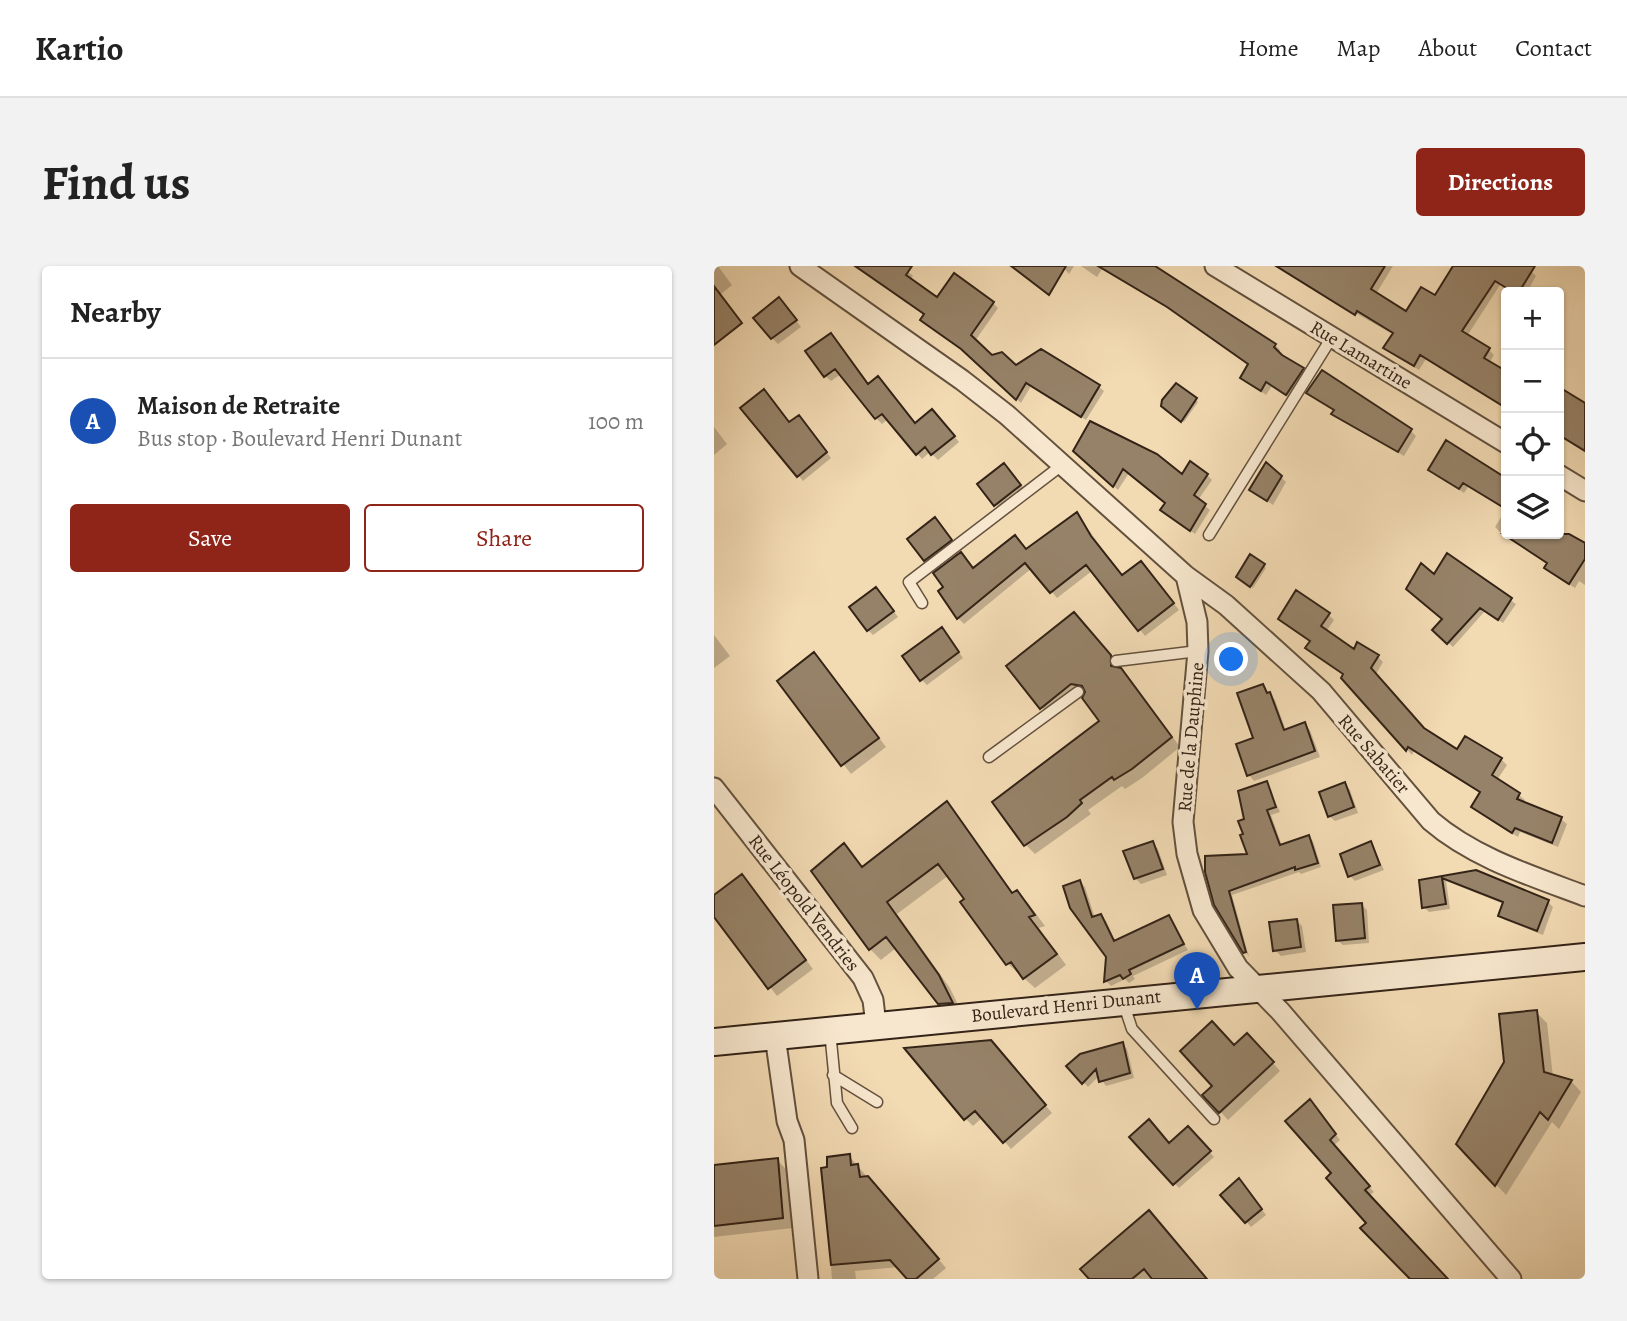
<!DOCTYPE html>
<meta charset="utf-8">
<style>
:root{--surface:#fff;--page:#f2f2f2;--text:#222;--muted:#767676;--line:#e0e0e0;--accent:#8f2418}
body{margin:0;font-family:Alegreya,serif;background:var(--page);color:var(--text)}
.controls{position:absolute;right:21px;top:21px;display:grid;overflow:hidden;border-radius:7px;box-shadow:0 2px 5px #0004}
.controls button{width:63px;height:63px;display:grid;place-items:center;padding:0;border:0;border-bottom:2px solid var(--line);background:var(--surface);color:var(--text);font:35px sans-serif}
.you{position:absolute;left:518px;top:394px;width:24px;height:24px;margin:-18px;border:5px solid #fff;border-radius:50%;background:#1a73e8;box-shadow:0 0 0 10px #1a73e833}
.badge{display:grid;place-items:center;width:46px;height:46px;border-radius:50%;background:var(--accent);color:#fff;font-size:23px;font-weight:700}
.pin{position:absolute;translate:-50% -58px;filter:drop-shadow(0 2px 4px #0008)}
.pin::after{content:'';position:absolute;top:37px;width:24px;height:21px;background:inherit;clip-path:polygon(0 0,100% 0,50% 100%)}
.list{margin:0;padding:0;list-style:none}
h2{display:flex;justify-content:space-between;align-items:center;height:91px;margin:0;padding:0 28px;font-size:30px}
h2 small{font-size:23px;font-weight:400;color:var(--muted)}
.list li{display:grid;grid-template-columns:46px 1fr auto;gap:21px;align-items:center;box-sizing:border-box;height:126px;padding:0 28px;border-top:2px solid var(--line)}
.list b{display:block;font-size:26px;white-space:nowrap}
.list p{margin:0;font-size:23px;white-space:nowrap;color:var(--muted)}
.list em{font-size:23px;font-style:normal;color:var(--muted)}
.actions{display:flex;gap:14px;padding:21px 28px}
.actions a{flex:1;padding:16px 0;border:2px solid var(--accent);border-radius:7px;text-align:center;font-size:24px;color:var(--accent)}
.actions .main{background:var(--accent);color:#fff}
.icon{flex:none;width:38px;height:38px;fill:none;stroke:currentColor;stroke-width:2;stroke-linecap:round;stroke-linejoin:round}
.map{position:relative;flex:none;width:871px;height:1013px;overflow:hidden;border-radius:7px}
header{display:flex;align-items:center;gap:42px;box-sizing:border-box;height:98px;padding:0 35px;background:var(--surface);border-bottom:2px solid var(--line)}
header strong{font-size:33px}
nav{display:flex;gap:38px;margin-inline-start:auto;font-size:24px}
.intro{display:flex;align-items:center;justify-content:space-between;box-sizing:border-box;height:168px;padding:0 42px}
h1{margin:0;font-size:49px}
.button{padding:18px 32px;border-radius:7px;background:var(--accent);color:#fff;font-size:24px;font-weight:700}
main{display:flex;gap:42px;padding:0 42px}
aside{flex:1;background:var(--surface);border-radius:7px;box-shadow:0 2px 5px #0004}
.map>svg:first-child{display:block}
.shadow{fill:#0003}
.building{fill:#968268;stroke:#332317;stroke-width:2}
.lines{fill:none;stroke-linecap:round;stroke-linejoin:round}
.service-casing{stroke:#63513e;stroke-width:13}
.minor-casing{stroke:#63513e;stroke-width:23}
.secondary-casing{stroke:#332317;stroke-width:30}
.service{stroke:#f7e7ce;stroke-width:10}
.minor{stroke:#f7e7ce;stroke-width:19}
.secondary{stroke:#f7e7ce;stroke-width:26}
.labels{text-anchor:middle;dominant-baseline:central;stroke-width:7;stroke-linejoin:round;paint-order:stroke}
.street-label{font-size:19px;fill:#332317;stroke:#f7e7ce}
</style>
<header>
<strong>Kartio</strong>
<nav><a>Home</a><a>Map</a><a>About</a><a>Contact</a></nav>
</header>
<div class="intro"><h1>Find us</h1><a class="button">Directions</a></div>
<main>
<aside>
<h2>Nearby<small></small></h2>
<ul class="list">
<li><span class="badge" style="background:#1a4fb4">A</span><div><b>Maison de Retraite</b><p>Bus stop · Boulevard Henri Dunant</p></div><em>100 m</em></li>
</ul>
<div class="actions"><a class="main">Save</a><a>Share</a></div>
</aside>
<div class="map">
<svg width="871" height="1013" viewBox="0 0 871 1013">
<rect width="100%" height="100%" fill="#f2dab3"/>
<filter id="stains"><feTurbulence type="fractalNoise" baseFrequency=".00286" numOctaves="4"/><feColorMatrix values="0 0 0 0 .2 0 0 0 0 .09 0 0 0 0 .02 0 0 0 .5 -.17"/></filter>
<radialGradient id="worn" r=".72"><stop offset=".6" stop-color="#630" stop-opacity="0"/><stop offset="1" stop-color="#630" stop-opacity=".3"/></radialGradient>
<!-- shadow -->
<path class="shadow" d="M0 0H4L18 19 6 29 0 58Z
M139 0H188L199 10 196 14 223 34 279 37 284 42 261 75 278 90 302 101 385 121 390 125 372 154 317 120 307 137 254 88 213 59 212 49Z
M348 0H360L355 8Z
M367 0H436L561 79 566 84 565 88 594 108 578 133 558 120 552 129 528 112 536 99 460 46 388 3 383 11Z
M580 0H679L662 28 693 47 721 32 741 0H809L817 5 822 10 813 26H798L786 19 753 70 775 84 780 89 775 97 792 108V142L712 93 705 104 677 87 672 82 680 69 581 12 576 7Z
M75 45 87 61 64 78 58 72Z
M122 74 155 120 202 159 224 150 245 176 224 194 216 186 208 193 174 153 168 158 162 152 127 108 117 115 111 110Z
M594 127 697 165 702 170 690 190 625 153 621 145Z
M482 134 484 136 470 156 451 142Z
M90 156 117 192 89 215 84 209 76 158Z
M0 161 13 178 0 189Z
M733 177 792 214V268H843L853 274 856 270 871 276V319L865 315 861 322 837 307 832 302 835 298 786 266 781 261 792 243 754 221 750 227 716 204Z
M361 184 468 211 493 209 498 214 484 234 496 244 481 268 453 248 452 237 415 207 404 224Z
M295 204 312 225 287 244 266 218Z
M567 211 572 216 559 239 537 224Z
M363 248 409 311 433 303 465 344 431 370 378 305 343 332 318 302 250 358 244 352 260 303 313 284Z
M226 258 242 280 216 300 195 273Z
M734 290 802 338 789 357 771 345 739 381 720 364 730 353 721 311Z
M550 299 552 302 539 322 526 313Z
M168 329 184 351 159 369 154 364Z
M614 348 620 354 612 366 640 385 664 391 669 396 662 408 711 465 744 485 787 493 793 499 783 514 805 529 811 534 809 537 847 553 853 558 844 581 806 566 804 571 764 546 759 541 767 528 700 485 698 489 629 412 630 409 599 388 593 382 598 376 572 358Z
M370 358 417 414 466 481 428 512 411 523 408 520 374 544 377 548 321 588 311 578 387 455 372 428 367 427 337 451 328 441Z
M0 369 16 390 0 402Z
M233 369 249 392 213 419 208 414Z
M108 397 172 481 137 508 65 416Z
M549 420 561 434 572 465 590 458 596 464 606 491 540 515 535 509Z
M552 517 566 546 557 549 568 580 595 571 599 575 607 601 587 608 585 606 518 629 535 691 502 638 535 590 532 554Z
M631 518 636 524 644 547 621 555 615 550Z
M233 537 300 628 303 626 314 637 331 660 325 662 352 699 321 722 294 698 248 636 252 633 235 609 183 648 236 722 248 747 237 749 182 682 167 694 156 683 130 580 149 602Z
M439 577 444 583 453 609 427 618 421 612Z
M657 577 670 604 641 615 636 610Z
M762 606 834 636 839 641 829 669 791 654 786 649 790 638 732 615 736 643 715 646 710 641 707 615Z
M366 616 371 621 381 652 387 650 392 655 402 676 454 651 474 684 419 710 421 713 415 717 411 713 397 720 392 715 394 691 357 641Z
M36 619 99 703 63 730 0 648V631Z
M648 639 653 644 655 677 629 679 623 674Z
M582 654 588 660 592 686 567 690 561 684Z
M822 746 833 757 839 811 857 815 867 826 845 863 838 856 792 929 744 878Z
M541 777 566 805 514 854 491 829 501 820 520 781Z
M408 778 413 783 420 812 392 820 385 810 374 821 355 801Z
M284 784 338 847 297 883 269 851 259 860 252 853Z
M601 840 626 874 619 880 660 926 655 930 728 1013H698L654 957 619 907Z
M474 862 500 891 465 922 418 871 456 879Z
M135 890 232 1002 219 1013H195L185 1001 141 1005 142 1013H118L109 904Z
M63 894 74 905 79 962 0 971V901Z
M530 919 552 949 537 961 508 929Z
M434 947 492 1013H377Z"/>
<!-- building -->
<path class="building" d="M141 0H198L192 9 223 31 240 7 280 36 257 69 278 89 288 86 302 99 327 83 386 119 367 151 312 117 302 134 247 83 206 54 210 48Z
M297 0H352L335 29Z
M384 0H441L562 78 560 81 568 89 590 102 572 129 552 116 547 125 526 112 534 98 453 41Z
M562 0H671L657 23 692 45 707 21 721 29 739 0H821L805 26H799L781 15 748 65 776 82 770 92 792 105V142L706 89 700 100 669 82 679 67 643 45 641 49Z
M0 20 28 57 0 79Z
M65 31 83 54 57 73 39 52Z
M117 67 154 118 164 110 201 157 218 143 241 170 217 189 211 181 202 189 168 148 161 153 121 103 110 111 91 85Z
M608 104 698 163 684 186 617 148 620 144 592 127Z
M462 117 483 132 467 156 447 140 448 134Z
M845 121 871 137V185L845 169Z
M50 123 75 156 85 149 113 186 83 211 26 142Z
M376 155 443 188 468 208 476 195 494 208 480 229 492 238 476 265 446 244 451 237 409 203 399 221 359 185Z
M732 174 792 212V243L749 217 745 223 714 204Z
M552 196 568 210 553 235 535 224Z
M290 197 307 219 280 240 263 218Z
M363 246 377 270 408 309 427 295 460 337 424 365 372 299 336 327 311 297 243 353 224 325 229 321 219 307 247 286 259 302 301 269 312 283Z
M221 251 238 274 210 295 193 273Z
M789 268H855L871 277V293L855 318 830 302 833 297Z
M733 287 798 332 784 354 766 342 733 378 718 364 728 353 692 323 707 297 720 308Z
M536 288 551 298 536 321 522 311Z
M162 321 180 345 153 365 135 341Z
M582 324 616 347 607 360 640 383 643 376 665 389 657 402 710 462 743 483 751 470 788 492 778 509 806 527 803 533 848 551 838 577 801 562 798 567 757 541 766 526 694 481 692 485 627 412 629 408 591 382 596 375 564 353Z
M360 346 397 389V400L407 402 458 471 418 503 400 514 398 511 366 534 368 537 353 551 310 580 278 536 385 455 368 432 371 426 368 420 357 418 326 443 292 400Z
M228 361 245 386 206 415 188 390Z
M100 386 165 472 127 500 63 415Z
M549 418 553 427 556 426 570 464 591 456 601 485 533 510 522 478 539 472 523 427Z
M553 515 562 541 553 544 566 579 595 569 604 597 581 604V601L515 625 532 686 529 687 500 639 491 606V590L533 588 526 569 529 568 524 555 530 553 524 525Z
M631 516 640 541 614 551 605 526Z
M233 535 298 627 303 624 321 649 315 651 343 688 309 713 297 696 292 699 246 636 250 633 224 598 173 636 225 709 239 737 224 738 172 671 155 684 97 605 130 577 148 601Z
M439 575 449 603 420 613 409 585Z
M657 575 666 599 634 611 626 588Z
M762 604 835 634 823 665 784 650 789 636 728 612 732 638 708 642 705 614Z
M28 608 92 694 54 723 0 651V629Z
M366 614 378 651 387 648 400 675 455 649 470 678 415 704 417 708 409 713 406 709 390 716 392 691 356 642 349 620Z
M648 637 651 672 622 675 619 639Z
M583 653 587 681 559 685 555 656Z
M823 744 830 806 858 814 834 854 826 846 781 920 742 878 790 796 785 748Z
M498 755 520 779 533 767 560 796 505 847 488 829 498 820 466 785Z
M277 774 332 839 289 877 261 845 250 854 190 782Z
M409 776 416 807 385 816 382 803 368 818 352 800 366 788Z
M596 833 622 868 616 874 656 920 651 924 734 1013H696L646 962 652 957 612 912 617 907 571 855Z
M435 853 455 877 474 860 497 885 459 919 415 871Z
M136 888 137 899 144 898 146 911 154 910 225 993 202 1013H193L176 994 117 999 107 902 113 901V891Z
M64 892 69 952 0 960V899Z
M525 912 548 943 531 957 506 929Z
M435 944 493 1013H438L430 1003 418 1013H375L366 1003Z"/>
<g class="lines">
<defs>
<path id="service" d="M495 269 618 71
M208 337 195 316 348 199
M402 395 484 385
M275 491 364 426
M410 739 418 763 500 853
M116 765 123 837 138 862
M119 809 163 836"/>
<path id="minor" d="M86 0 248 114 293 149 472 310 512 339 607 425 717 555C760 592 818 610 871 630
M501 0 792 177
M845 209 871 225
M472 310 483 356 484 385 469 556 473 588 489 644 524 702 566 745 797 1013
M0 522 149 712 159 734 162 759
M61 770 73 855 80 874 94 1013"/>
<path id="secondary" d="M0 776 871 691"/>
</defs>
<!-- service casing -->
<use href="#service" class="service-casing"/>
<!-- minor casing -->
<use href="#minor" class="minor-casing"/>
<!-- secondary casing -->
<use href="#secondary" class="secondary-casing"/>
<!-- service -->
<use href="#service" class="service"/>
<!-- minor -->
<use href="#minor" class="minor"/>
<!-- secondary -->
<use href="#secondary" class="secondary"/>
</g>
<g class="labels">
<!-- street labels -->
<g class="street-label">
<text transform="translate(647 89) rotate(31)">Rue Lamartine</text>
<text transform="translate(477 471) rotate(-85)">Rue de la Dauphine</text>
<text transform="translate(660 488) rotate(49)">Rue Sabatier</text>
<text transform="translate(90 637) rotate(52)">Rue Léopold Vendries</text>
<text transform="translate(352 740) rotate(-6)">Boulevard Henri Dunant</text>
</g>
</g>
<rect width="100%" height="100%" filter="url(#stains)"/>
<rect width="100%" height="100%" fill="url(#worn)"/>
</svg>
<div class="controls">
<button>+</button>
<button>−</button>
<button><svg class="icon" aria-label="locate" viewBox="0 0 24 24"><circle cx="12" cy="12" r="6"/><path d="M12 2v4M12 18v4M2 12h4M18 12h4"/></svg></button>
<button><svg class="icon" aria-label="layers" viewBox="0 0 24 24"><path d="M12 4l9 5-9 5-9-5zM3 14l9 5 9-5"/></svg></button>
</div>
<div class="you"></div>
<div class="pin badge" style="left:483px;top:744px;background:#1a4fb4">A</div>
</div>
</main>
